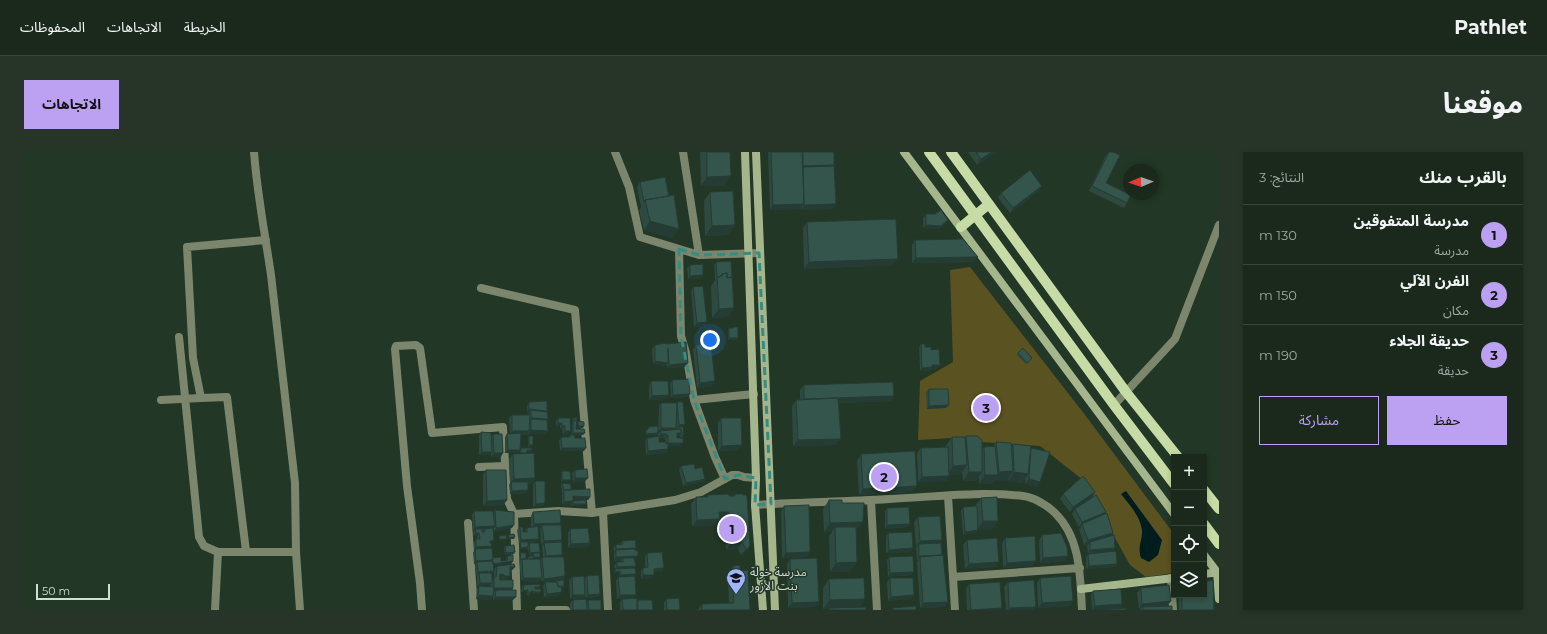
<!DOCTYPE html>
<html lang="ar">
<meta charset="utf-8">
<style>
:root{--surface:#1a291c;--page:#273529;--text:#f1f3f6;--muted:#9fa6a3;--line:#38453b;--accent:#bca0f2}
body{margin:0;font-family:Montserrat,"Noto Sans Arabic",sans-serif;background:var(--page);color:var(--text);direction:rtl}
.controls{position:absolute;right:12px;bottom:12px;display:grid;overflow:hidden;border-radius:0px;box-shadow:0 2px 6px #0003}
.controls button{width:36px;height:36px;display:grid;place-items:center;padding:0;border:0;border-bottom:1px solid var(--line);background:var(--surface);color:var(--text);font:20px sans-serif}
.compass{position:absolute;left:1099px;top:12px;width:36px;height:36px;border-radius:50%;background:var(--surface);box-shadow:0 2px 6px #0003;rotate:268deg}
.scale{position:absolute;left:12px;bottom:10px;width:74px;box-sizing:border-box;padding-left:4px;border:2px solid #d1ded3;border-top:0;font-size:11px;line-height:14px;white-space:nowrap;color:#d1ded3;-webkit-text-stroke:3px #223726;paint-order:stroke}
.you{position:absolute;left:686px;top:188px;width:14px;height:14px;margin:-10px;border:3px solid #fff;border-radius:50%;background:#1a73e8;box-shadow:0 0 0 6px #1a73e833}
.badge{display:grid;place-items:center;width:26px;height:26px;border-radius:50%;background:var(--accent);color:#111;font-size:13px;font-weight:700}
.pin{position:absolute;translate:-50% -50%;border:2px solid #fff;box-shadow:0 1px 4px #0006}
.list{margin:0;padding:0;list-style:none}
h2{display:flex;justify-content:space-between;align-items:center;height:52px;margin:0;padding:0 16px;font-size:17px}
h2 small{font-size:13px;font-weight:400;color:var(--muted)}
.list li{display:grid;grid-template-columns:26px 1fr auto;gap:12px;align-items:center;box-sizing:border-box;height:60px;padding:0 16px;border-top:1px solid var(--line)}
.list b{display:block;font-size:15px;white-space:nowrap}
.list p{margin:0;font-size:13px;white-space:nowrap;color:var(--muted)}
.list em{font-size:13px;font-style:normal;color:var(--muted)}
.actions{display:flex;gap:8px;padding:12px 16px}
.actions a{flex:1;padding:9px 0;border:1px solid var(--accent);border-radius:0px;text-align:center;font-size:14px;color:var(--accent)}
.actions .main{background:var(--accent);color:#111}
.icon{flex:none;width:22px;height:22px;fill:none;stroke:currentColor;stroke-width:2;stroke-linecap:round;stroke-linejoin:round}
.map{position:relative;flex:none;width:1195px;height:458px;overflow:hidden;direction:ltr;border-radius:0px}
header{display:flex;align-items:center;gap:24px;box-sizing:border-box;height:56px;padding:0 20px;background:var(--surface);border-bottom:1px solid var(--line)}
header strong{font-size:19px}
nav{display:flex;gap:22px;margin-inline-start:auto;font-size:14px}
.intro{display:flex;align-items:center;justify-content:space-between;box-sizing:border-box;height:96px;padding:0 24px}
h1{margin:0;font-size:28px}
.button{padding:10px 18px;border-radius:0px;background:var(--accent);color:#111;font-size:14px;font-weight:700}
main{display:flex;gap:24px;padding:0 24px}
aside{flex:1;background:var(--surface);border-radius:0px;box-shadow:0 2px 6px #0003}
.map>svg:first-child{display:block}
.green{fill:#5a5221}
.water{fill:#001c1d}
.lines{fill:none;stroke-linecap:round;stroke-linejoin:round}
.street{stroke:#7c866c;stroke-width:8}
.secondary{stroke:#a6b68c;stroke-width:8}
.primary{stroke:#c6dba5;stroke-width:10}
.wall{fill:#2d4940;fill-rule:evenodd}
.shaded-wall{fill:#243c34}
.building{fill:#34554b;stroke:#243c34}
.marked{fill:none;stroke:#368b82;stroke-width:3;stroke-dasharray:8 5;stroke-linejoin:round}
.labels{text-anchor:middle;dominant-baseline:central;stroke-width:3;stroke-linejoin:round;paint-order:stroke}
.poi-label{font-size:12px;fill:#d1ded3;stroke:#223726;text-anchor:start}
</style>
<header>
<strong>Pathlet</strong>
<nav><a>الخريطة</a><a>الاتجاهات</a><a>المحفوظات</a></nav>
</header>
<div class="intro"><h1>موقعنا</h1><a class="button">الاتجاهات</a></div>
<main>
<aside>
<h2>بالقرب منك<small>النتائج: 3</small></h2>
<ul class="list">
<li><span class="badge">1</span><div><b>مدرسة المتفوقين</b><p>مدرسة</p></div><em>130 m</em></li>
<li><span class="badge">2</span><div><b>الفرن الآلي</b><p>مكان</p></div><em>150 m</em></li>
<li><span class="badge">3</span><div><b>حديقة الجلاء</b><p>حديقة</p></div><em>190 m</em></li>
</ul>
<div class="actions"><a class="main">حفظ</a><a>مشاركة</a></div>
</aside>
<div class="map">
<svg width="1195" height="458" viewBox="0 0 1195 458">
<rect width="100%" height="100%" fill="#223726"/>
<!-- green -->
<path class="green" d="M946 115 1058 259 1150 382V421L1122 425 1106 413 1059 328 1016 294 956 290 944 285 894 288 896 229 929 210 926 118Z"/>
<!-- water -->
<path class="water" d="M1102 339 1138 388 1134 403 1125 410 1117 406C1113 393 1119 388 1118 378 1116 364 1105 352 1097 342Z"/>
<g class="lines">
<!-- street -->
<path class="street" d="M230 0C233 41 241 82 247 123L271 331 272 400 276 458
M591 0 605 35 616 85 675 103 735 101
M659 0 675 103
M655 97 657 184 662 201 670 248 691 305 701 327
M457 136 551 158 568 361 651 348 677 340 708 323H714L720 325 732 326
M155 185 175 385 180 394 194 400H272
M137 248 177 246
M670 248 730 242
M1090 253 1151 187 1195 73
M455 315 481 314
M924 344 931 458
M847 349 853 458
M731 353C776 350 820 350 865 347 909 345 955 339 999 344 1009 345 1023 353 1031 361 1057 386 1056 425 1058 458
M579 360 584 458
M490 362 534 359 568 361
M444 371 450 458
M222 399 203 245 177 246 169 206 163 95 242 88
M929 425 1056 416
M1147 426 1149 458
M191 458 194 400
M398 458 396 431 383 334 371 197 372 194 392 193 396 196 408 281 479 275 483 347 490 362 493 458
M515 458H542"/>
<!-- secondary -->
<path class="secondary" d="M721 0 732 326 731 353 739 458
M732 0 751 458
M880 0 1150 362
M1180 403 1193 420 1195 447
M1180 422 1195 420
M1057 437 1150 426"/>
<!-- primary -->
<path class="primary" d="M905 0 1090 253 1150 332
M927 0 1102 240 1154 305
M937 75 965 52
M1180 338 1195 357
M1180 372 1195 392"/>
</g>
<!-- wall -->
<path class="wall" d="M676 0H706L707 24 700 34H677Z
M744 0H810V14L812 52 808 57 777 58V56L776 57 746 58Z
M944 0H973L953 13Z
M1085 0H1089L1082 31 1103 51 1100 56 1065 39 1082 3Z
M616 30 645 44 655 77 648 86 620 78 615 58 617 55 613 35Z
M1015 39 986 61 974 46 977 41Z
M686 40 711 73 704 83 681 84 680 49Z
M902 62 921 72 915 77 899 76V66Z
M783 70 869 113 780 117 779 76Z
M891 88 950 110 888 111V93Z
M707 109 710 156 704 165 688 166 687 134 691 128 690 113 692 110Z
M666 113 677 126 664 127 663 116Z
M669 135 680 174 670 175 667 138Z
M709 175 714 186 713 188H704V178L705 176H708Z
M643 192 661 215 643 216V213L641 214 629 212 628 197 631 193Z
M897 192 901 195 907 198 916 213 914 216 907 217 905 219H896L895 196Z
M672 193 688 234 673 236 669 198Z
M994 201 1007 208 1002 212 993 203Z
M648 228 666 242 663 245 647 246 646 231Z
M627 229 645 243 642 247 625 248V233Z
M780 233 870 244 866 249 815 251 817 287 812 293 769 294 768 254 772 248H776V238Z
M905 237 922 256 903 257 902 240Z
M505 250 523 259V260L524 267 523 268 522 282H504V281L503 283H497L494 301H481V285L483 282H486L485 266 488 263H504L505 261 503 260V254Z
M653 250 659 276V285H656V283L653 284V286L659 291 656 294H644L642 301 622 303 621 289 623 286 634 285V282L636 279H634L635 254 637 251H653ZM639 285 640 287H641L642 291 635 290V286Z
M551 265 552 277 559 283H550L551 286 560 299H536L535 289 537 285H544L546 283H548V270L549 269V267Z
M534 266 547 279 544 283H539L538 277H536V274H532V269Z
M697 266 714 298 694 299V271Z
M457 280 467 285 469 282 477 305H467V301L466 303H455V283Z
M505 284 509 293 508 295H504V286Z
M942 284 958 297 960 295 969 294 972 290 988 294 989 292 1007 296 1016 330 1013 335 1001 332V326L998 331 984 329V327L983 329H970L967 332H955V325L951 329H939L938 320 937 322 925 323 922 329 894 330 893 301 897 296 921 295 928 285H941Z
M497 296 507 300H503V301L511 326 508 331 504 332 501 342H486L485 333 486 331 485 307 489 302H496V298Z
M837 302 893 334 888 340 835 343 833 309Z
M657 314 671 317 679 330 659 334 655 318Z
M462 318 483 348 479 353 459 354V323Z
M551 318 564 326 561 329 549 330 548 321Z
M538 319 547 328 546 329 537 330V321Z
M511 329 521 351 518 355H509V332Z
M538 331 547 338 566 345 564 348H562L561 353 547 354V352V353H538V340L537 333ZM549 348H561L549 349Z
M1071 340 1068 345 1046 360 1036 347 1039 342Z
M711 342 726 393 719 403H717L714 397 702 398 700 366H696L692 373 668 374 667 352 672 345H682L684 343 709 344Z
M957 346 974 369 967 378H954L952 381 939 383 937 359 939 355 951 354Z
M805 348 818 351 832 379 826 420H806L805 384 808 380H800L799 357Z
M760 354 786 400 783 405 758 406 757 359Z
M863 356 883 375 861 377V359Z
M1051 357 1082 360 1079 363 1089 381 1087 384 1091 396 1089 399 1064 401 1063 393 1065 392 1060 393 1055 377 1057 375H1055L1048 362Z
M471 358 488 376 470 380V376L469 377 467 391 466 396 468 406 477 409 482 408V406L483 404 488 411 469 413 468 422V428L470 426V417L473 414 491 415 488 418H486V424L483 427 478 428V426H476V428L489 436 488 438 489 448H469V441L470 440H469L466 448 452 447 453 437 455 434H453V423L452 424 451 414 452 412H450L449 400 451 398H450V390L452 387H453V384H449V381L451 378H449L448 362 450 359 469 360Z
M509 360 537 371 535 373 538 388 537 390 538 403 537 405 541 424 538 428 518 430 517 427 515 430 497 429 495 403 496 401 502 407H504V405L505 404H508L509 402 505 403 504 396 503 397H495L496 391H495L493 378 496 375 499 380H500L503 376 507 375V364ZM514 375H517L516 377 517 393H519L518 394 519 405H518L516 408 515 407 516 405 515 401 516 400 505 391 504 393V391L512 390Z
M894 365 918 388 916 391 921 455 896 456 893 410 894 408H893L892 396 893 394H892L890 370Z
M546 377 566 391 564 395 544 396V380Z
M864 381 889 396 886 400 862 401V384Z
M1018 383 1044 404 1040 409 1016 411 1015 388Z
M981 386 1012 409 1008 414 979 416 978 391Z
M943 388 971 415 941 417 939 393Z
M598 389 612 396 611 398V408L610 417 612 422 611 424H596L595 421H590L591 418 590 414 593 410H596L597 408 590 409V401L591 400H590L589 396 592 393 596 392Z
M481 394 490 402 481 403 480 396Z
M623 401 638 420H630L628 426 617 427V419L619 416H621V405Z
M1064 402 1093 412 1091 415 1062 417V405Z
M865 405 887 423 864 425 863 408Z
M766 407 791 455 764 456 763 412Z
M709 414 716 419 726 458H674L678 452 705 451 704 428 708 421V416Z
M563 424 576 442 574 445 561 446V443L559 446 546 447 545 428 548 425 560 427Z
M594 425 612 443 609 446 593 447 592 428Z
M866 426 888 447 864 449 863 430Z
M1016 426 1049 449 1046 454 1014 456 1013 431Z
M805 427 841 447 835 455 842 458H804L805 457H799V436Z
M532 429 540 434 539 435 537 436 535 443 520 445 519 434 521 430H531Z
M984 430 1010 458H982L980 435Z
M945 432 978 456 976 458H943L942 437Z
M500 433 515 437H511L516 442H509V440H507L505 443H503V440H497L498 434Z
M1117 436 1143 454 1148 458H1116L1117 456 1115 457 1113 441Z
M1069 439 1098 452 1096 456 1068 458 1067 443Z
M1154 443H1180L1190 458H1155Z
M598 447 613 450 614 448 629 458H596V450Z
M642 447 656 458H640V450Z
M549 448 563 451 564 448 577 458H546V451Z"/>
<!-- shaded-wall -->
<path class="shaded-wall" d="M968 0H973L953 13 957 7Z
M810 13 807 18 779 15 776 19 779 14Z
M707 24 700 34H677L683 25Z
M1018 34 1015 39 986 61 989 56Z
M780 52 776 57 746 58 749 53Z
M812 52 808 57 777 58 780 53Z
M924 68 921 72 915 77 899 76 902 73Z
M626 69 655 77 648 86 620 78Z
M711 73 704 83 681 84 688 74Z
M954 105 950 110 888 111 892 106Z
M874 107 869 113 780 117 785 110Z
M679 123 677 126 664 127 666 124Z
M710 156 704 165 688 166 695 157Z
M683 170 680 174 670 175 673 171Z
M705 186H714L713 188H704Z
M631 209 644 211 641 214 629 212Z
M664 211 661 215 643 216 645 213Z
M908 213H916L914 216 907 217 905 219H896L898 216Z
M691 229 688 234 673 236 676 231Z
M666 242 663 245 647 246 649 243Z
M645 243 642 247 625 248 628 244Z
M870 244 866 249 777 252 780 247Z
M925 253 922 256 903 257 905 254Z
M505 257 523 259 521 262 507 258 505 261 503 260Z
M507 266 524 267 521 270 507 267 505 270Z
M534 271H538L536 274H532Z
M661 272 659 276 654 275 653 276 655 273Z
M538 274H541L538 277H536Z
M554 274H560L559 276H553Z
M637 276H652L650 279H634Z
M507 278 524 279 522 282H504Z
M488 279H505L503 283 486 282Z
M541 279H547L544 283H539Z
M549 281H561L559 283H548Z
M634 281 633 283H621L622 282Z
M653 281H658L655 284H650Z
M637 282H642L639 285 634 286Z
M642 283H644L641 287H640Z
M817 287 812 293 769 294 774 288Z
M644 291H659L656 294 642 295Z
M505 293H509L508 295H504Z
M718 293 714 298 694 299 698 294Z
M538 296H562L560 299H536Z
M644 297 642 301 622 303 624 299Z
M484 298H496L494 301H481Z
M503 298H508L507 300H502Z
M458 300H468L466 303H455Z
M470 301H479L477 305H467Z
M943 313 937 322 923 323 929 314Z
M989 319 983 329H970L967 332H955L961 323H972L975 320Z
M945 320H958L951 329H939Z
M990 320 1004 322 998 331 984 329Z
M925 324 922 329 894 330 898 325Z
M511 326 508 331 488 332 487 330 490 327Z
M551 326H564L561 329 549 330Z
M681 327 679 330 659 334 662 331Z
M1005 327 1016 330 1013 335 1001 332Z
M538 328H547L546 329 537 330Z
M893 334 888 340 835 343 839 337Z
M504 338 501 342H486L488 339Z
M1071 340 1068 345 1046 360 1049 355Z
M549 344 566 345 564 348H547Z
M483 348 479 353 459 354 463 349Z
M549 349 547 353H538L540 350Z
M521 351 518 355H509L512 352Z
M549 352H562L561 353 547 354Z
M695 360H705L700 366 690 367Z
M1082 360 1078 365 1058 372 1057 375H1055L1058 370Z
M696 367 692 373 668 374 673 368Z
M959 369H974L967 378H954L952 381 939 383 941 380 953 378Z
M839 370 832 379H811V375L808 380H800L806 371Z
M537 371 534 374 518 373 517 375 507 376 510 372Z
M886 372 883 375 861 377 863 373Z
M490 373 488 376 470 380 472 376Z
M471 374 468 378H449L451 375Z
M452 381H455L453 384H449Z
M1089 381 1086 386 1066 390 1065 392 1060 393 1064 388Z
M491 385 490 387H484L485 386Z
M475 387H483L482 388 474 389Z
M515 387 512 390 497 391 496 390 495 391 497 388Z
M538 388 536 392 520 391 519 393H517L520 389Z
M918 388 915 393 895 392 893 394H892L896 389Z
M718 390 714 397 702 398 706 392Z
M566 391 564 395 544 396 547 392Z
M468 394 465 397H451L450 398 452 395Z
M504 395 503 397H495L497 396Z
M612 396 610 399 592 398 591 400H590L592 397Z
M889 396 886 400 862 401 865 398Z
M1091 396 1089 399 1064 401 1066 398Z
M722 397H724L719 403H717Z
M491 400 490 402 481 403 482 401Z
M516 400 515 402 505 403 506 401Z
M786 400 783 405 758 406 762 401Z
M538 403 535 407H519L522 404Z
M918 403 916 406 896 405 894 408H893L895 404Z
M614 404 611 408H599V406L597 408 590 409 592 405Z
M1044 404 1040 409 1016 411 1019 406Z
M510 405H516L515 407H508Z
M469 408 466 411 453 410 452 412H450L452 409Z
M489 409 488 411 467 414 468 412Z
M1012 409 1008 414 979 416 983 411Z
M833 410 826 420H806L812 411Z
M975 410 971 415 941 417 945 412Z
M1093 412 1091 415 1062 417 1065 414Z
M612 414 610 417 591 418 593 415Z
M486 415H491L488 418H483Z
M640 416 638 420H628L630 417Z
M470 419 468 422 455 421 452 424 454 420Z
M596 419 595 421H590L591 420Z
M890 420 887 423 864 425 866 421Z
M476 422 480 423 478 426H474Z
M612 422 611 424H596L597 423Z
M619 423H630L628 426 617 427Z
M480 424H486L483 427 478 428Z
M541 424 538 428 518 430 520 427Z
M499 426H518L515 430 497 429Z
M456 431H468L466 434H453Z
M511 435H516L515 437H510Z
M470 436H489L487 440 472 438 470 440H468Z
M504 438 503 440H497L499 439Z
M510 440H517L516 442H509Z
M538 440 535 443 520 445 523 442Z
M576 442 574 445 561 446 564 443Z
M454 443 469 444 466 448 452 447Z
M549 443H561L559 446 546 447Z
M596 443H612L609 446 593 447Z
M890 443 888 447 864 449 867 445Z
M471 445H492L489 448H469Z
M841 447 835 456 799 457 806 448Z
M1049 449 1046 454 1014 456 1018 451Z
M1147 449 1143 454 1119 455 1115 457 1118 452Z
M795 450 791 455 764 456 768 451Z
M924 450 921 455 896 456 899 451Z
M1098 452 1096 456 1068 458 1071 454Z
M1012 455 1010 458H984L985 456Z
M978 456 976 458H948Z"/>
<!-- building -->
<path class="building" d="M683 0H706L707 24 683 25Z
M747 0H778L780 52 749 53Z
M779 0H810V13L779 14Z
M952 0H968L957 7Z
M1085 0H1089L1096 3 1082 31 1107 43 1103 51 1068 34Z
M810 14 812 52 780 53 779 15Z
M1006 18 1018 34 989 56 977 41Z
M641 25 645 44 621 48 620 50 616 30Z
M709 39 711 73 688 74 686 40Z
M650 43 655 77 626 69 621 48Z
M917 58 924 68 917 74 902 73V62H911Z
M872 67 874 107 785 110 783 70Z
M939 87 954 105 892 106 891 88Z
M707 109 708 125 703 126V121L698 122 696 125H693L692 110Z
M679 112V123L666 124V113Z
M703 121V126L708 125 710 156 695 157 693 125 698 124V122Z
M679 134 683 170 673 171 669 135Z
M709 175H714V186H705V176H709Z
M662 190 664 211 645 213 644 196V211L631 209V193L643 191V192Z
M687 192 691 229 676 231 672 193Z
M897 192H901V195H907V198L915 197 916 213H908V215L898 216Z
M999 196 1008 206 1003 211 994 201Z
M665 227 666 242 649 243 648 228Z
M627 229H644L645 243 628 244Z
M869 230 870 244 780 247V233Z
M905 237H924L925 253 905 254Z
M814 246 817 287 774 288 772 248Z
M523 249V259L505 257V250Z
M653 250H659L661 272 655 273Z
M637 251H653L652 276H637Z
M507 258 523 260 524 267 507 266Z
M488 263H506L505 279H488Z
M551 265H553L552 277H560L561 281H549V269H551Z
M534 266H546L547 279H541V274H538V271H534Z
M697 266H717L718 293 698 294Z
M507 267 523 268 524 279 507 278Z
M554 269 560 270V274H554Z
M634 274V281L622 282V278L624 277 625 275Z
M654 275H659L660 283H657V277H654Z
M657 277 658 281H653V286H659V291H644V283H642V282H637L636 279Z
M457 280 467 281 468 300H458Z
M497 281 496 298H484L483 282Z
M469 282H478L479 301H470Z
M546 283H550L551 286H561L562 296H538L537 285H546Z
M505 284H509V293H505Z
M635 284V290H642V292L644 291V297L624 299 623 286Z
M942 284H953L958 288V320H945Z
M928 285H941L943 313 929 314Z
M972 290 987 291 989 319 975 320Z
M989 292 1007 294 1004 322 990 320Z
M971 294 974 323H961L960 295Z
M924 295 925 324 898 325 897 296Z
M497 296H508V298H503V301H497Z
M1007 296 1026 300 1016 330 1005 327Z
M891 299 893 334 839 337 837 302Z
M510 301 511 326 490 327 489 302Z
M670 312 671 317 678 315 681 327 662 331 657 314Z
M563 317 564 326H551V318Z
M462 318H482L483 348 463 349Z
M538 319H546L547 328H538Z
M1059 324 1071 340 1049 355 1039 342Z
M511 329H521V351L512 352Z
M487 330H504V338L488 339Z
M538 331 547 332V338H540Z
M566 337V345L549 344V349L540 350V338Z
M705 342V344H711V342H719V343H723L726 393 724 397H722L718 390 706 392 705 360H695L696 367 673 368 672 345H684V343Z
M1072 343 1082 360 1058 370 1051 357Z
M973 345 974 369H959L957 346Z
M562 348V352H549V349Z
M805 348H818V351H840L839 370 806 371Z
M785 353 786 400 762 401 760 354Z
M953 354 954 378 941 380 939 355Z
M885 355 886 372 863 373V356Z
M471 358 490 360V373L472 376Z
M536 358 537 371 510 372 509 360Z
M450 359H469L471 374 451 375Z
M1083 361 1089 381 1064 388 1058 372Z
M916 364 918 388 896 389 894 365Z
M518 373H537L538 388 520 389Z
M514 374 515 387 497 388 496 375H499V380H503V376Z
M811 375H832L833 410 812 411Z
M469 376 470 388 466 389V391H467L468 394 452 395V387H456L455 381H452L451 377H458V380H461V377Z
M564 376 566 391 547 392 546 377Z
M888 380 889 396 865 398 864 381Z
M1037 381 1043 395 1044 404 1019 406 1018 383Z
M490 382 491 385 485 386 484 383Z
M482 383 483 387H475V384Z
M1090 383 1091 396 1066 398V390Z
M1011 384 1012 409 983 411 981 386Z
M973 386 975 410 945 412 943 388Z
M611 388 612 396 592 397V393L599 392 598 389Z
M496 390H504V395L497 396Z
M538 390V403L522 404 520 391Z
M505 391H515L516 400 506 401Z
M917 391 918 403 895 404V392Z
M490 393 491 400 482 401 481 394Z
M468 396 469 408 452 409 451 397Z
M610 397 612 399H614V404L592 405V398Z
M1092 399 1093 412 1065 414 1064 402Z
M638 400 640 416 630 417V423H619V416L624 415 623 401Z
M496 401H502V407H498L497 408Z
M509 401H516V405H510Z
M489 403V409L469 412V409H468V406L477 405V409L484 408 483 404Z
M919 403 924 450 899 451 896 405Z
M505 404H509V407H506Z
M889 404 890 420 866 421 865 405Z
M518 405H540L541 424 520 427Z
M599 406H610L612 414 593 415V410H599Z
M793 406 795 450 768 451 766 407Z
M498 407H516L518 426H499Z
M469 409 470 419 454 420 453 410Z
M490 412 491 415H486V424H480V423L476 422 475 425H476V428H489V436H470V425H472L473 414Z
M716 413V419H712L711 421H709V414Z
M611 416 612 422 597 423 596 419 591 420V417Z
M724 418 726 458H678V452L710 451 708 421H712V419Z
M455 421H468V431H456Z
M575 423 576 442 564 443 563 424Z
M560 424 561 443H549L548 425Z
M611 424 612 443H596L594 425Z
M1047 424 1049 449 1018 451 1016 426Z
M840 426 841 447 806 448 805 427Z
M866 426H889L890 443 867 445Z
M540 428V434H534L533 430 532 429Z
M1010 428 1012 455 985 456 984 430Z
M1189 428 1190 458H1158V443H1180V429Z
M521 430H533L534 435H537L538 440 523 442Z
M976 430 978 456 947 458 945 432Z
M516 432V435H511V437H517V440H510V439H507V441H504V438L499 439 500 433Z
M1145 433 1147 449 1118 452 1117 436Z
M455 434 470 435 469 444 454 443Z
M1097 437 1098 452 1071 454 1069 439Z
M472 438H492V445H471Z
M613 446V458H599L598 447Z
M655 446 656 458H643L642 447Z
M562 447 563 458H549V448Z
M564 448H577V458H565Z
M614 448H628L629 458H614Z
M892 454V458H869L868 456Z
M1148 454V458H1119V455Z
M842 455V458H806V456Z
M1102 456V458H1073Z"/>
<!-- marked area -->
<path class="marked" d="M655 97 675 103 735 101 747 352 731 353 732 326 714 323 701 327 670 248 657 184Z"/>
<!-- icons -->
<defs>
<symbol id="school-pin" viewBox="-11 -11 22 30"><path d="M0 17L-7.5 6A9.5 9.5 0 1 1 7.5 6Z" fill="#9eb4fd" stroke="#223726"/><path d="M0-5L7-2L0 1L-7-2ZM-4 1L0 2.5L4 1V4Q0 6-4 4Z" fill="#111"/></symbol>
</defs>
<g fill-rule="evenodd">
<use href="#school-pin" x="701" y="415" width="22" height="30"/>
</g>
<g class="labels">
<!-- poi labels -->
<g class="poi-label">
<text x="726" y="419">مدرسة خولة<tspan x="726" dy="14">بنت الأزور</tspan></text>
</g>
</g>
</svg>
<div class="controls">
<button>+</button>
<button>−</button>
<button><svg class="icon" aria-label="locate" viewBox="0 0 24 24"><circle cx="12" cy="12" r="6"/><path d="M12 2v4M12 18v4M2 12h4M18 12h4"/></svg></button>
<button><svg class="icon" aria-label="layers" viewBox="0 0 24 24"><path d="M12 4l9 5-9 5-9-5zM3 14l9 5 9-5"/></svg></button>
</div>
<svg class="compass" viewBox="-18 -18 36 36"><path d="M0-13l5 13h-10z" fill="#e53935"/><path d="M0 13l5-13h-10z" fill="#9fa6a3"/></svg>
<div class="scale">50 m</div>
<div class="you"></div>
<div class="pin badge" style="left:708px;top:377px">1</div>
<div class="pin badge" style="left:860px;top:325px">2</div>
<div class="pin badge" style="left:962px;top:256px">3</div>
</div>
</main>
